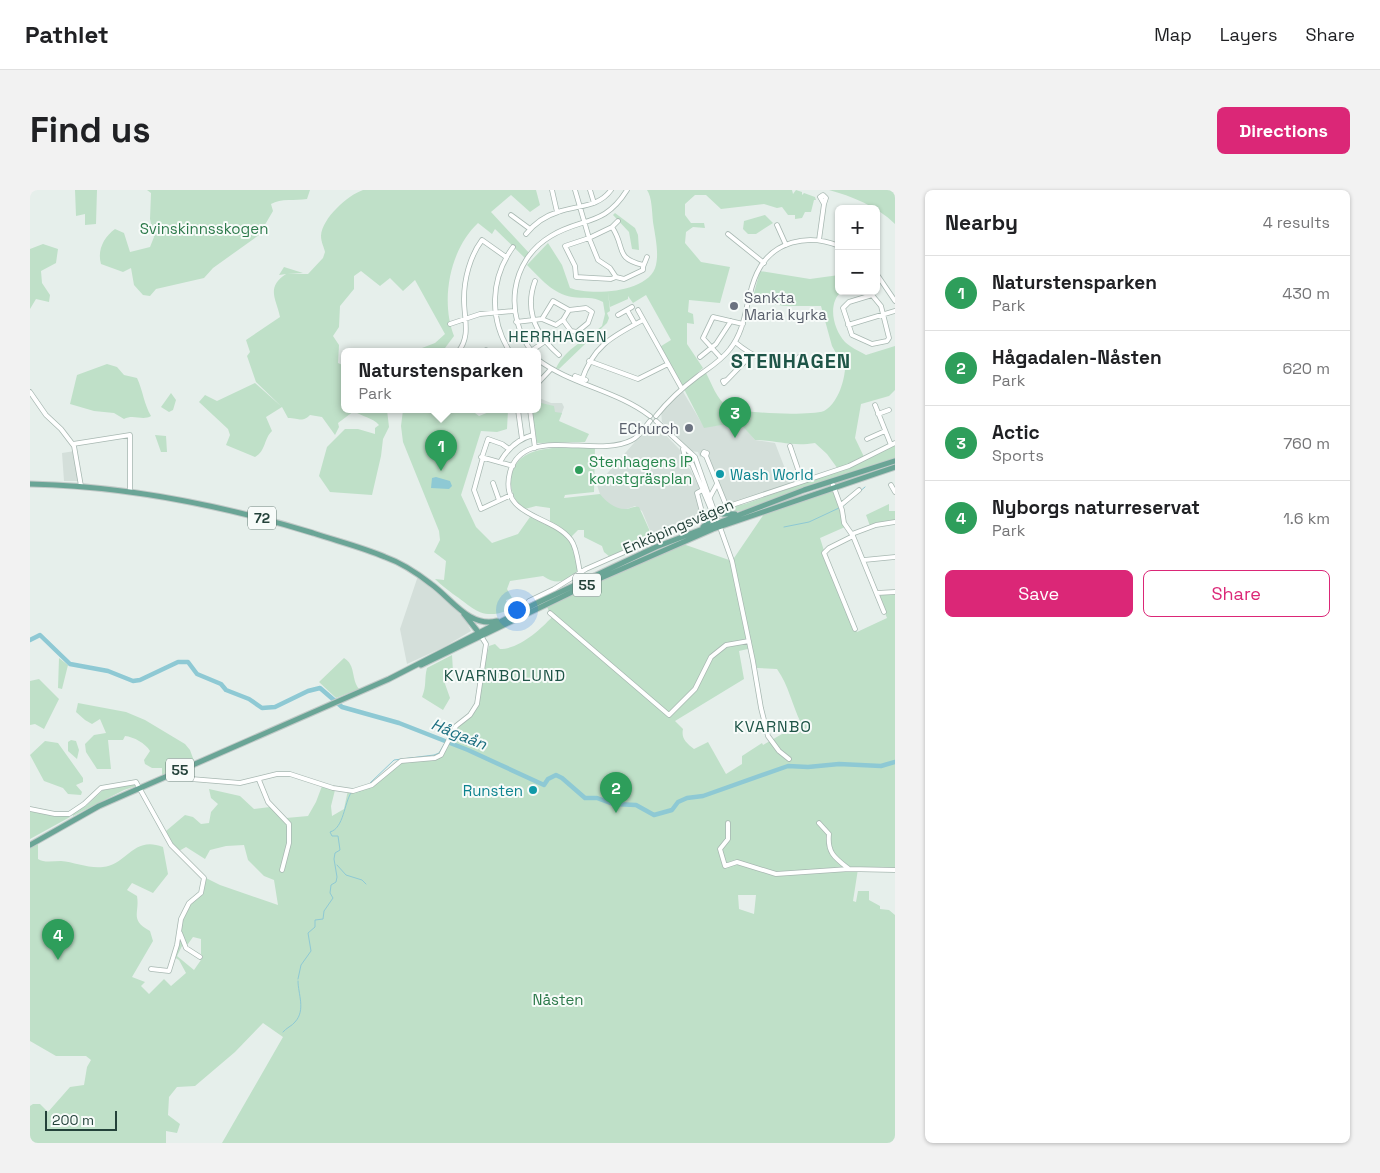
<!DOCTYPE html>
<meta charset="utf-8">
<style>
:root{--surface:#fff;--page:#f2f2f2;--text:#202124;--muted:#757577;--line:#e0e0e0;--accent:#db2777}
body{margin:0;font-family:"Space Grotesk",sans-serif;background:var(--page);color:var(--text)}
.controls{position:absolute;right:15px;top:15px;display:grid;overflow:hidden;border-radius:8px;box-shadow:0 1px 4px #0004}
.controls button{width:45px;height:45px;display:grid;place-items:center;padding:0;border:0;border-bottom:1px solid var(--line);background:var(--surface);color:var(--text);font:25px sans-serif}
.scale{position:absolute;left:15px;bottom:12px;width:72px;box-sizing:border-box;padding-left:5px;border:2px solid #24423a;border-top:0;font-size:14px;line-height:18px;white-space:nowrap;color:#24423a;-webkit-text-stroke:4px #f7fbf9;paint-order:stroke}
.you{position:absolute;left:486px;top:419px;width:18px;height:18px;margin:-12px;border:4px solid #fff;border-radius:50%;background:#1a73e8;box-shadow:0 0 0 8px #1a73e833}
.badge{display:grid;place-items:center;width:32px;height:32px;border-radius:50%;background:var(--accent);color:#fff;font-size:16px;font-weight:700}
.pin{position:absolute;translate:-50% -41px;filter:drop-shadow(0 1px 2px #0008)}
.pin::after{content:'';position:absolute;top:26px;width:18px;height:15px;background:inherit;clip-path:polygon(0 0,100% 0,50% 100%)}
.popup{position:absolute;left:311px;top:158px;width:200px;height:65px;box-sizing:border-box;display:grid;place-content:center;border-radius:8px;background:var(--surface);filter:drop-shadow(0 1px 4px #0005);font-size:16px;white-space:nowrap;color:var(--muted)}
.popup b{font-size:19px;color:var(--text)}
.popup::after{content:'';position:absolute;left:50%;top:100%;margin-left:-10px;border:10px solid transparent;border-top-color:var(--surface)}
.list{margin:0;padding:0;list-style:none}
h2{display:flex;justify-content:space-between;align-items:center;height:65px;margin:0;padding:0 20px;font-size:21px}
h2 small{font-size:16px;font-weight:400;color:var(--muted)}
.list li{display:grid;grid-template-columns:32px 1fr auto;gap:15px;align-items:center;box-sizing:border-box;height:75px;padding:0 20px;border-top:1px solid var(--line)}
.list b{display:block;font-size:19px;white-space:nowrap}
.list p{margin:0;font-size:16px;white-space:nowrap;color:var(--muted)}
.list em{font-size:16px;font-style:normal;color:var(--muted)}
.actions{display:flex;gap:10px;padding:15px 20px}
.actions a{flex:1;padding:11px 0;border:1px solid var(--accent);border-radius:8px;text-align:center;font-size:18px;color:var(--accent)}
.actions .main{background:var(--accent);color:#fff}
.map{position:relative;flex:none;width:865px;height:953px;overflow:hidden;border-radius:8px}
header{display:flex;align-items:center;gap:30px;box-sizing:border-box;height:70px;padding:0 25px;background:var(--surface);border-bottom:1px solid var(--line)}
header strong{font-size:24px}
nav{display:flex;gap:28px;margin-inline-start:auto;font-size:18px}
.intro{display:flex;align-items:center;justify-content:space-between;box-sizing:border-box;height:120px;padding:0 30px}
h1{margin:0;font-size:35px}
.button{padding:12px 22px;border-radius:8px;background:var(--accent);color:#fff;font-size:18px;font-weight:700}
main{display:flex;gap:30px;padding:0 30px}
aside{flex:1;background:var(--surface);border-radius:8px;box-shadow:0 1px 4px #0004}
.map>svg:first-child{display:block}
.built{fill:#d4dfda}
.green{fill:#bfe0c8;fill-rule:evenodd}
.water{fill:#8ec9d4}
.lines{fill:none;stroke-linecap:round;stroke-linejoin:round}
.stream{stroke:#8ec9d4;stroke-width:1}
.river{stroke:#8ec9d4;stroke-width:4.5}
.minor-casing{stroke:#a8b8b2;stroke-width:5.5}
.major-casing{stroke:#c2cac8;stroke-width:7}
.minor{stroke:#fff;stroke-width:4}
.major{stroke:#6aa596;stroke-width:5}
.worship-dot{fill:#6b7280;stroke:#f7fbf9;stroke-width:2}
.leisure-dot{fill:#2e9e5b;stroke:#f7fbf9;stroke-width:2}
.culture-dot{fill:#0f9aa8;stroke:#f7fbf9;stroke-width:2}
.labels{text-anchor:middle;dominant-baseline:central;stroke-width:4;stroke-linejoin:round;paint-order:stroke}
.shield{fill:#f7fbf9;stroke:#637a73;stroke-width:1}
.shield-label{font-size:14px;font-weight:bold;fill:#24423a}
.park-label{font-size:15px;fill:#2d7a4b;stroke:#f7fbf9}
.worship-label{font-size:15px;fill:#5b616d;stroke:#f7fbf9;text-anchor:start}
.leisure-label{font-size:15px;fill:#27864d;stroke:#f7fbf9;text-anchor:start}
.culture-label{font-size:15px;fill:#0d838f;stroke:#f7fbf9;text-anchor:start}
.street-label{font-size:15px;fill:#24423a;stroke:#f7fbf9}
.neighbourhood-label{font-size:16px;letter-spacing:1px;fill:#1f5548;stroke:#f7fbf9}
.water-label{font-size:16px;font-style:italic;fill:#1c6f80;stroke:#f7fbf9}
.district-label{font-size:20px;font-weight:bold;letter-spacing:1px;fill:#1f5548;stroke:#f7fbf9}
</style>
<header>
<strong>Pathlet</strong>
<nav><a>Map</a><a>Layers</a><a>Share</a></nav>
</header>
<div class="intro"><h1>Find us</h1><a class="button">Directions</a></div>
<main>
<div class="map">
<svg width="865" height="953" viewBox="0 0 865 953">
<rect width="100%" height="100%" fill="#e6efeb"/>
<!-- built -->
<path class="built" d="M652 200 674 237 710 232 725 250 745 253 761 294 697 316 678 270 673 265 670 267 668 262 660 261 632 232 631 221Z
M507 207 521 213H532L534 217 530 228H507Z
M618 237H628L652 262 650 270 652 274 660 279 670 299 671 327 624 350 612 321 605 316 588 322H576L567 295Z
M45 261 49 291H34L32 263Z
M388 386 419 411 436 431 441 441 414 457 377 474 370 439Z"/>
<!-- green -->
<path class="green" d="M45 0H67L66 34 55 35V24L46 26Z
M117 0H280L277 9C265 11 251 8 241 14L243 21 229 45 183 78 174 88 126 99 120 106 113 105 104 95 101 78 93 82 71 74C67 60 74 47 85 39L94 43 100 62 120 57 124 47 120 29 121 3Z
M333 0H506L510 15 500 22 481 5 461 22 500 64 497 70 465 39 462 44 448 33C420 59 410 110 424 146L412 162H396L392 158 405 153 415 144 385 90 373 101 360 88 350 96 331 81 324 86V99L310 116 309 137 303 146 309 155 308 173 315 176V220H357L359 237 353 249 351 266 342 305 300 302 289 286 297 257 315 239H328L345 244V238L349 235C342 227 332 227 324 221L308 233 309 237 305 245 292 227 280 225C272 233 269 228 258 228L252 217 236 227 242 241C234 248 236 261 225 267L196 255 200 245 198 239 169 212 175 205 187 211 225 193 252 217 226 192 217 166 220 162 216 150 250 127C247 110 235 98 256 84L249 85 254 77 273 83 258 84H278L293 68 295 62C294 57 291 52 291 46 292 28 318 5 333 0Z
M617 0H762L763 4 766 0 772 2V5L774 3 785 7 786 10H784L781 22H775L772 28 765 29V25H758L752 17 747 18 734 14 691 19 676 5H665L655 14V25L661 33H674L675 38 663 37 656 42 655 53 671 72 700 77 690 113 659 110 658 122 663 124 664 134 657 133V154L673 178 653 196 628 158 641 150 616 105 603 113 598 106V109L580 117 578 102 580 121 577 123 579 128 577 133 529 179 526 178C536 158 556 150 572 136L575 124 573 112C563 106 554 109 542 107 523 104 510 88 497 75L518 53 532 75 540 98C561 106 620 103 626 75 629 62 625 45 623 32 622 22 622 7 617 0Z
M799 0H865V34C847 16 821 6 799 0Z
M585 23 605 38 608 45 609 60 602 59 599 42 583 25Z
M735 25 743 33 726 44H718L713 39 714 31Z
M13 54 28 59 26 73 11 81 12 93 20 105 19 112 6 109 0 119V59Z
M730 81 780 89 809 85V101H812C797 113 803 139 815 152 820 157 829 161 836 165L865 156V200L859 206 831 214 825 248 835 269 808 279 797 264 785 253C761 257 747 250 725 250L709 232 674 238 654 199 676 183C681 192 687 210 697 216 710 224 779 226 794 221 807 214 814 193 815 179L802 156 791 116H754L722 110Z
M77 174 87 177 94 185 107 188C113 201 114 214 121 226 113 231 103 224 94 229L84 223 64 221 40 214 47 185Z
M141 203 146 210 143 220 139 222 131 217Z
M507 212 524 216 525 222 532 223 529 231 559 244 555 252 507 253 502 220H507Z
M373 220H441L449 226 464 220H478L477 239 467 242 451 241 431 305 446 337 462 353 488 344 500 327 516 335 520 333V318L506 316 495 319C486 313 482 305 481 294 480 250 536 258 565 258L564 302 535 305 534 308 570 304C576 312 586 320 597 319 602 318 604 316 609 317L623 348 580 367 574 362 572 356 554 347V340H548L542 346 548 381C535 391 528 396 513 386L480 391 477 399 482 408 476 410 479 420C451 431 444 418 423 404 417 399 411 395 405 389L414 390 416 371 404 362 410 350 409 341 373 252 371 236Z
M125 245 136 246 137 262H131Z
M865 255V269L710 321 693 323 696 318 715 314 828 274Z
M804 298 809 310H815L812 314 815 337 790 348 801 383 827 442 857 428 847 403 865 402V680L828 679 823 711 826 712 828 701H839V710L850 716V719L859 720 865 725V953H192L253 847 233 833 205 862 165 896 147 897 139 907 138 925 150 934 147 943 136 941V953H0V916L3 914H10L18 922 40 897 54 895 57 877 61 870 56 866H26L0 851V658L8 654V669C14 673 23 671 31 671 44 672 60 679 73 677 97 675 103 645 133 657L138 684 123 703 102 693 97 700 107 706C110 723 99 730 120 741L123 751 102 787 115 792 111 796 119 804 134 789 141 796 156 783 149 770 144 767 152 723 170 702 176 688 190 695 248 715 244 690 234 686 218 670 214 655 196 656 180 660 175 669 156 657 149 661 140 651 136 641 155 625 163 627 171 634 179 633 181 622 188 614 181 608 179 599 210 606 224 619 240 617 256 628 278 626 286 612 292 596 305 600 301 616 302 626 314 619 318 600 339 596 367 573 411 564 417 548 425 536 444 518 459 456 465 454 470 459C489 459 510 440 522 427L517 417 519 415 653 354 702 371 736 321ZM722 458 727 478 747 479C759 496 762 515 771 533L733 555 732 553 712 566V574L696 584 678 552 664 559C656 553 651 548 653 539L645 531 714 489 709 461ZM708 705H726L724 724 709 719ZM163 747 171 749V764L173 767 164 780 147 766 153 754H158Z
M859 314V321H865V332L840 336 836 325Z
M422 465 423 481 414 491 420 508 413 520 392 507C397 495 394 489 397 478Z
M29 468 38 475 32 499 28 498Z
M314 468C326 475 321 489 329 499L306 508 289 492Z
M9 489 29 509 14 539 5 534 0 535V491Z
M48 513 96 522 115 530 155 554 160 560 164 571 132 585V578H122L115 574 114 570 120 561C115 553 104 547 95 546L93 550H78L81 579H67L56 562 55 554 64 545 76 543 70 529 62 534 55 530 46 522Z
M41 550 46 551 49 560 47 569 38 561V552Z
M15 551 28 553 53 588V592L46 595 52 602 51 605 38 604 33 598 14 591 0 565Z
M105 594 106 596 94 600 43 626 42 623 56 616 73 600Z
M0 621 37 625 40 627 0 649Z"/>
<!-- water -->
<path class="water" d="M406 287 420 291 422 296 419 299 401 298 402 288Z"/>
<g class="lines">
<!-- stream -->
<path class="stream" d="M813 316 835 297
M754 337 779 332 809 318
M339 594 364 570 404 565 409 563 416 551
M325 602 330 601
M307 675 316 685 332 690 336 694
M268 789 271 775 281 761 278 743 285 737V730L293 729 294 721 303 708 300 703 301 695 306 692 307 687 304 669 305 663 310 660 308 646H302L300 642C314 638 314 613 321 603
M253 842C256 838 262 836 265 832 276 820 268 804 268 791"/>
<!-- river -->
<path class="river" d="M0 450 10 445 40 474 78 481 103 491 110 490 148 472H158L167 484 191 494 196 500 219 509 232 518 245 517 278 501 290 498 312 517 369 533 438 560 514 595 518 589 526 585 532 588 555 608H567L583 614 606 615 624 625 642 620 648 612 657 608 673 606 758 576 778 577 809 574 851 576 865 572"/>
<defs>
<path id="minor" d="M522 0 527 22
M545 0 559 48 535 56 545 76 546 87 581 89 586 87 594 89 613 80V75C584 68 596 58 582 37L559 48 568 70 580 78 586 87
M560 0 564 13
M481 25 500 39
M747 35 756 55
M582 37 588 31
M496 44C504 34 515 26 528 22 547 15 568 18 581 0
M698 44 734 73
M789 50 794 14 790 7 793 5 796 8 794 14
M613 77 617 67
M846 83 865 111
M505 91C494 121 506 145 529 165
M842 105 851 116 859 148 857 151 842 154 822 145 813 118 819 112Z
M597 120 605 134
M608 120 652 199
M588 125 602 117
M512 129 523 111 539 120
M486 132 512 129 526 135 533 130 539 120 556 118 562 122 558 133 547 142 541 141 533 130
M420 134 450 124 484 121
M818 135 865 121
M705 152C723 167 740 175 764 174L769 167 774 169 771 174H764
M501 161 514 152
M428 162C441 146 434 129 434 109 434 89 440 66 452 50L476 67
M455 162 456 160
M480 162C459 129 460 89 483 57
M502 162C474 125 479 71 521 46 552 27 574 37 597 0
M670 167 686 154 701 131
M691 168 673 148 683 127 713 134
M507 169C541 195 586 200 620 226
M559 171 608 189 638 174
M545 186 556 190
M697 190 694 193 693 191 697 190 721 165
M551 192C563 156 581 147 613 130
M507 194 521 179
M0 202 16 225 31 239 44 256 51 296
M845 215 861 255
M488 220 492 249
M500 220 505 258
M848 224 859 220
M626 226C638 211 652 198 668 186 679 178 692 170 700 159 718 136 715 108 727 83 742 51 778 43 809 56
M626 231 665 267 702 371 723 471 731 518 738 546 749 561 759 569
M837 249 855 241
M43 254 100 245V301
M760 256 772 291
M653 259 656 271 662 274
M676 266 673 264 674 262 677 263 676 266 696 315 699 316 819 276 865 253
M451 267 483 276
M452 267 458 249 472 254 479 259
M453 267 444 300 451 319 481 305
M470 272C478 258 488 249 503 245
M662 274 687 334
M463 293 469 310
M803 295 812 320 814 333 823 346 854 422
M861 295 865 302
M680 307 687 294
M811 315 829 300
M822 344 846 335 865 332
M823 346 799 358 794 363 825 439
M834 370 865 367
M550 383C548 373 547 358 541 350 522 324 468 328 480 282 483 271 491 262 503 258 532 249 575 264 602 250 609 247 615 237 620 231
M847 403 865 402
M499 411 524 399 556 379 670 329 672 322 667 303 676 298
M520 423 639 525 665 499 681 467 696 455 719 451
M143 584 149 588 210 593 247 584H260L303 598 323 601 342 595 371 571 405 568 411 565 426 536 440 525 447 514 456 454 451 446
M229 590 238 612 259 634V653L252 680
M0 619 25 624H39L54 614 71 598 106 592 141 655 174 688 171 703 159 713 151 729 147 755 139 781 121 779
M698 633V649L690 659 695 676 707 672 746 684 819 679 865 680
M789 633 799 644C797 663 805 668 819 679
M150 743 156 758 170 767"/>
<path id="major" d="M0 294C97 296 191 315 283 343 307 351 332 357 355 367 372 373 387 383 401 394 421 408 439 438 467 431
M685 321 693 324H705
M673 337 680 330 682 321
M434 424 449 443
M391 475 571 388 683 339 865 277
M0 655 69 616 359 489 509 412 626 357 774 300 865 271"/>
</defs>
<!-- minor casing -->
<use href="#minor" class="minor-casing"/>
<!-- major casing -->
<use href="#major" class="major-casing"/>
<!-- minor -->
<use href="#minor" class="minor"/>
<!-- major -->
<use href="#major" class="major"/>
</g>
<!-- markers -->
<g class="worship-dot">
<circle cx="704" cy="116" r="5"/>
<circle cx="659" cy="238" r="5"/>
</g>
<circle class="leisure-dot" cx="549" cy="280" r="5"/>
<g class="culture-dot">
<circle cx="690" cy="284" r="5"/>
<circle cx="503" cy="600" r="5"/>
</g>
<g class="labels">
<!-- shield labels -->
<g class="shield">
<rect x="218" y="316.5" width="28" height="23" rx="4"/>
<rect x="543" y="383.5" width="28" height="23" rx="4"/>
<rect x="136" y="568.5" width="28" height="23" rx="4"/>
</g>
<g class="shield-label">
<text x="232" y="328">72</text>
<text x="557" y="395">55</text>
<text x="150" y="580">55</text>
</g>
<!-- park labels -->
<g class="park-label">
<text x="174" y="38">Svinskinnsskogen</text>
<text x="528" y="809">Nåsten</text>
</g>
<!-- worship labels -->
<g class="worship-label">
<text x="714" y="107">Sankta<tspan x="714" dy="17">Maria kyrka</tspan></text>
<text x="649" y="238" text-anchor="end">EChurch</text>
</g>
<!-- leisure labels -->
<g class="leisure-label">
<text x="559" y="271">Stenhagens IP<tspan x="559" dy="17">konstgräsplan</tspan></text>
</g>
<!-- culture labels -->
<g class="culture-label">
<text x="700" y="284">Wash World</text>
<text x="493" y="600" text-anchor="end">Runsten</text>
</g>
<!-- street labels -->
<g class="street-label">
<text transform="translate(648 336) rotate(-23)">Enköpingsvägen</text>
</g>
<!-- neighbourhood labels -->
<g class="neighbourhood-label">
<text x="528" y="146">HERRHAGEN</text>
<text x="475" y="485">KVARNBOLUND</text>
<text x="743" y="536">KVARNBO</text>
</g>
<!-- water labels -->
<g class="water-label">
<text transform="translate(429 544) rotate(22)">Hågaån</text>
</g>
<!-- district labels -->
<g class="district-label">
<text x="761" y="171">STENHAGEN</text>
</g>
</g>
</svg>
<div class="controls">
<button>+</button>
<button>−</button>
</div>
<div class="scale">200 m</div>
<div class="you"></div>
<div class="pin badge" style="left:411px;top:281px;background:#2e9e5b">1</div>
<div class="popup"><b>Naturstensparken</b>Park</div>
<div class="pin badge" style="left:586px;top:623px;background:#2e9e5b">2</div>
<div class="pin badge" style="left:705px;top:248px;background:#2e9e5b">3</div>
<div class="pin badge" style="left:28px;top:770px;background:#2e9e5b">4</div>
</div>
<aside>
<h2>Nearby<small>4 results</small></h2>
<ul class="list">
<li><span class="badge" style="background:#2e9e5b">1</span><div><b>Naturstensparken</b><p>Park</p></div><em>430 m</em></li>
<li><span class="badge" style="background:#2e9e5b">2</span><div><b>Hågadalen-Nåsten</b><p>Park</p></div><em>620 m</em></li>
<li><span class="badge" style="background:#2e9e5b">3</span><div><b>Actic</b><p>Sports</p></div><em>760 m</em></li>
<li><span class="badge" style="background:#2e9e5b">4</span><div><b>Nyborgs naturreservat</b><p>Park</p></div><em>1.6 km</em></li>
</ul>
<div class="actions"><a class="main">Save</a><a>Share</a></div>
</aside>
</main>
